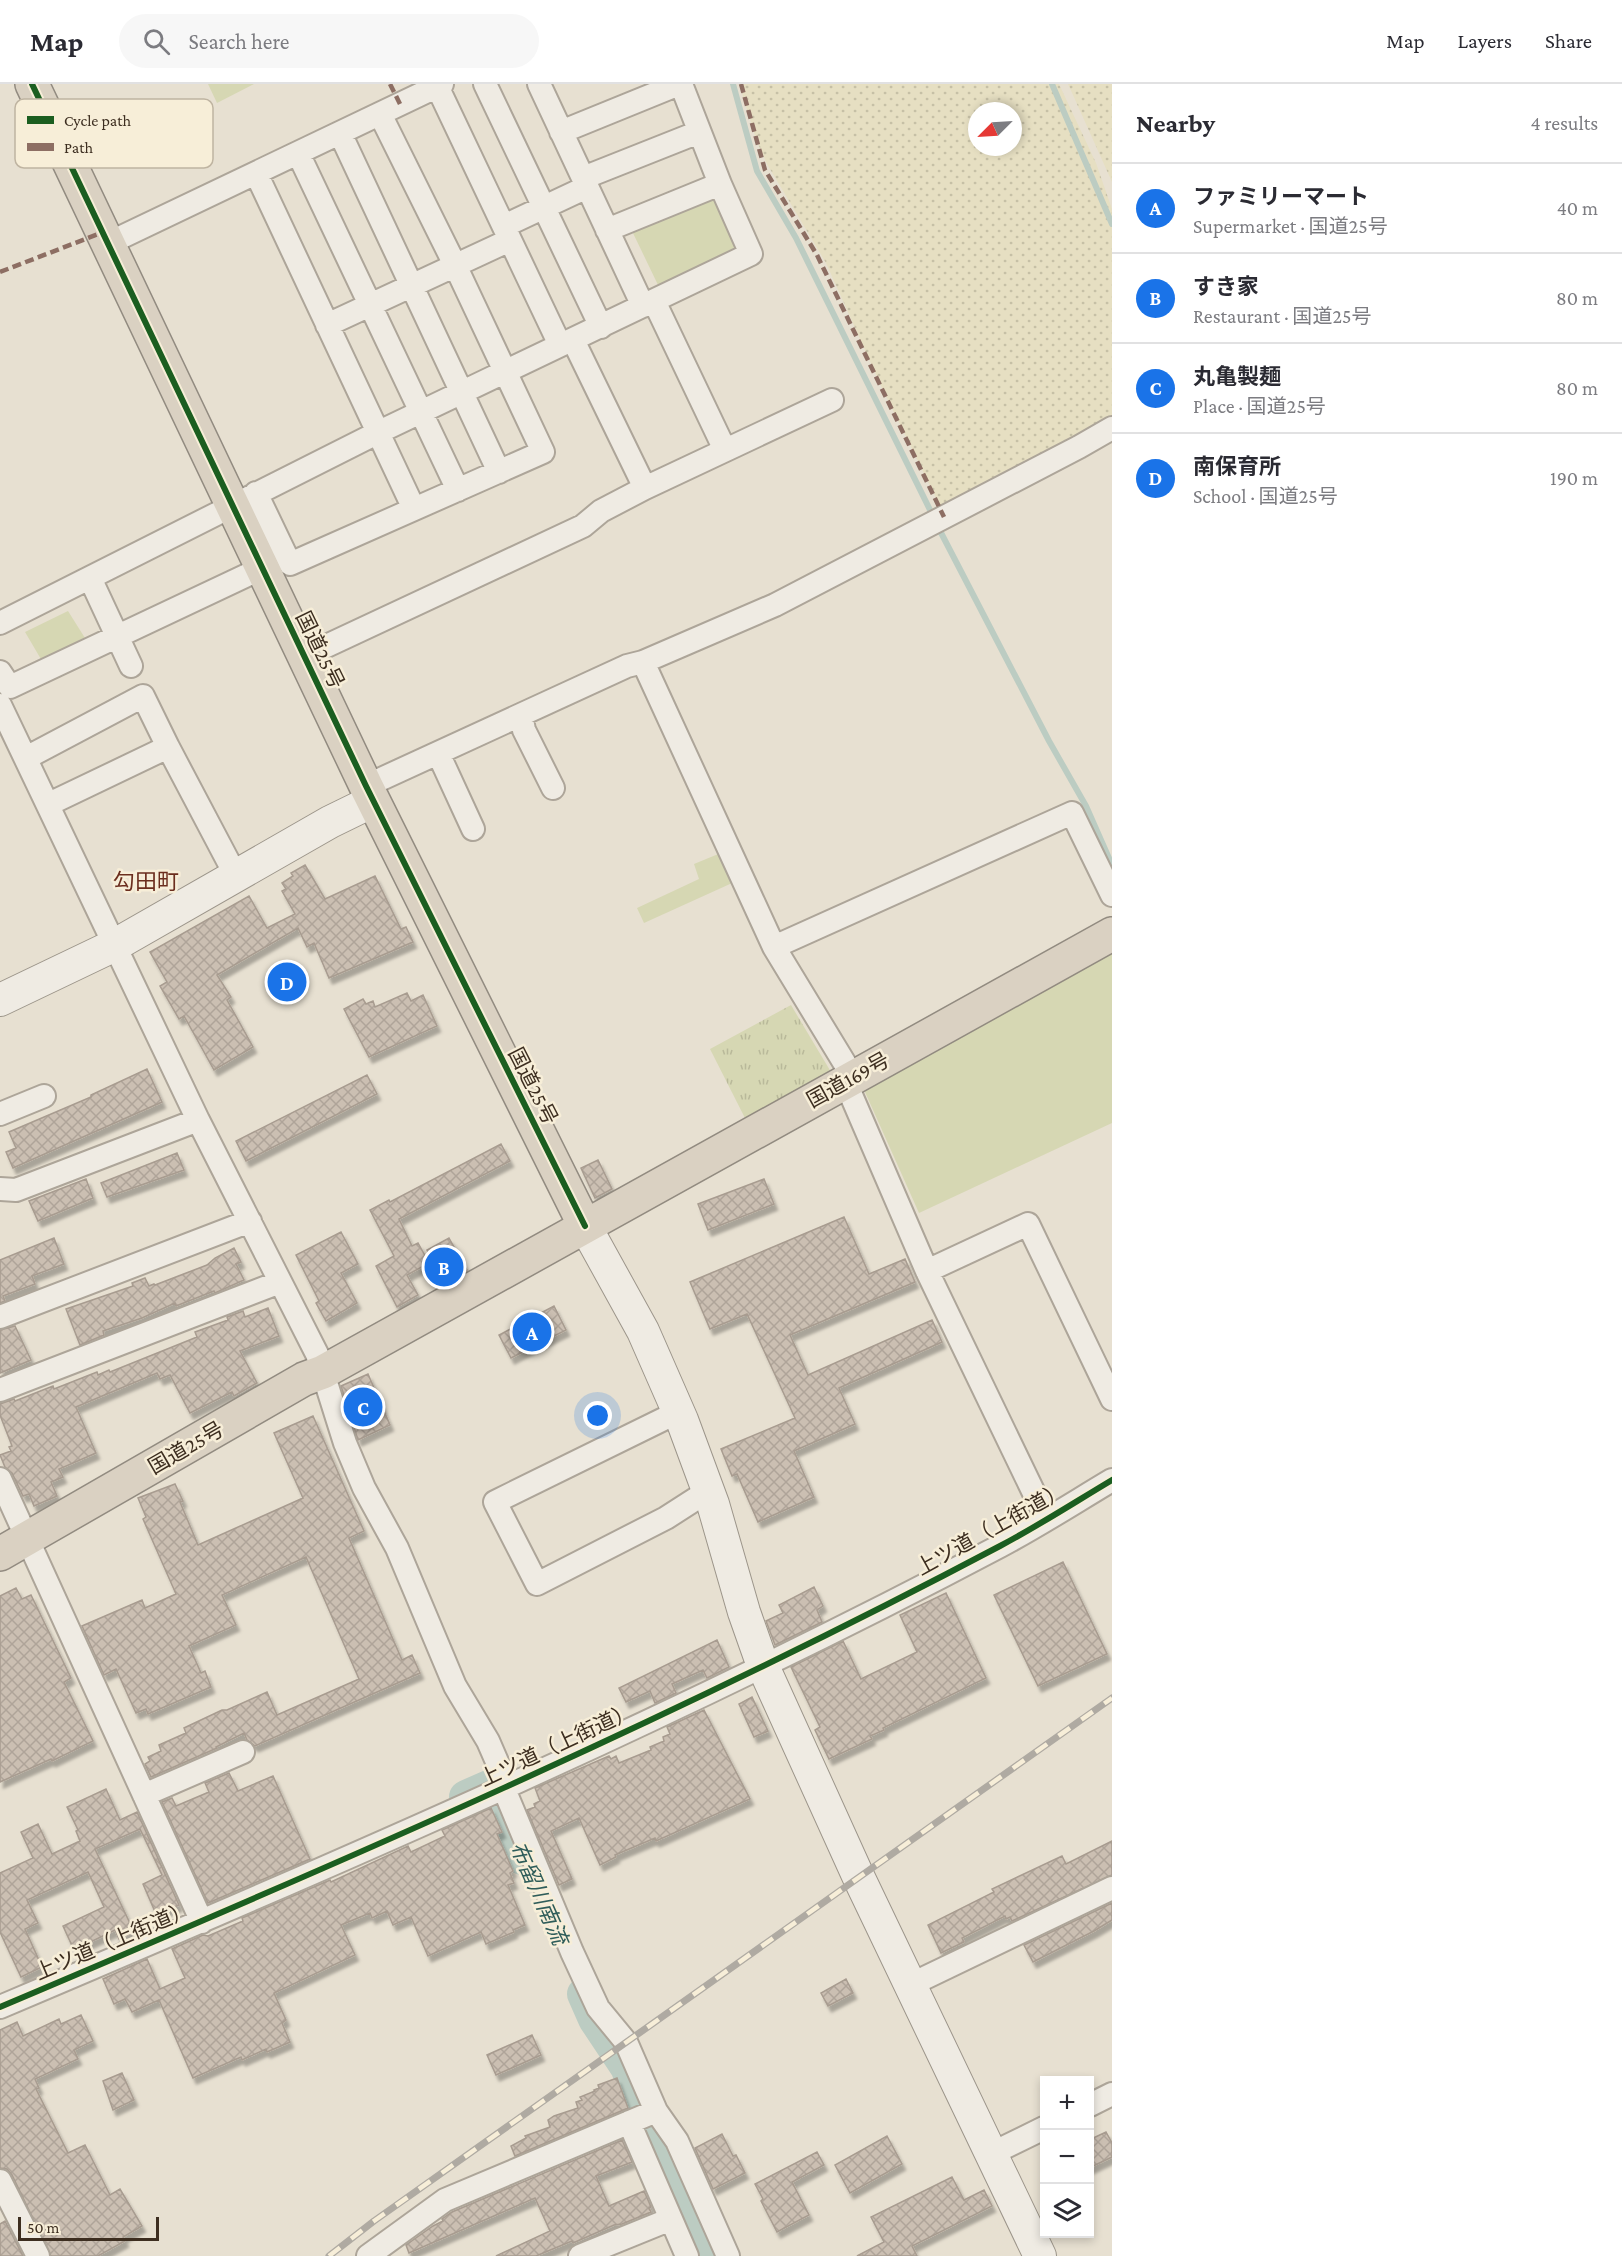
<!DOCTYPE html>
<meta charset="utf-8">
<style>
:root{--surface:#fff;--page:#f7f7f7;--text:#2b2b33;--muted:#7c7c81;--line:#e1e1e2;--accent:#1a73e8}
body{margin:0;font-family:"Crimson Pro","Noto Sans JP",serif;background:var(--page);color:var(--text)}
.controls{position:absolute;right:18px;bottom:18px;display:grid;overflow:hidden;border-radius:0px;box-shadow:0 3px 9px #0003}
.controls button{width:54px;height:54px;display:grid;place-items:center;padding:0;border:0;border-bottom:2px solid var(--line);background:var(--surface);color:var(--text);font:30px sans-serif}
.compass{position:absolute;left:968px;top:18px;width:54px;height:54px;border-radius:50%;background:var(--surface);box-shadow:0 3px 9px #0003;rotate:246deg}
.scale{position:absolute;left:18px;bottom:15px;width:141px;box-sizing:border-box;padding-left:6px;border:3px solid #3d2e20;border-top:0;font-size:16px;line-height:21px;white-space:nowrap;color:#3d2e20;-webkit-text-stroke:4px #f7eed8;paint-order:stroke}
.you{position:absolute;left:598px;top:1332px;width:21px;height:21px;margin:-15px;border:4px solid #fff;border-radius:50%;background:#1a73e8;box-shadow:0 0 0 9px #1a73e833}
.badge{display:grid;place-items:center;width:39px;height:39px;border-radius:50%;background:var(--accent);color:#fff;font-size:20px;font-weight:700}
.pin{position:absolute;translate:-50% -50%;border:3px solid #fff;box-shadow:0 2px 6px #0006}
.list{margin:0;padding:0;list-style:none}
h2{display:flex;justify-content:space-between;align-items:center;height:78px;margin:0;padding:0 24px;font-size:26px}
h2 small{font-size:20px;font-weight:400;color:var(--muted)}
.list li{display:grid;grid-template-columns:39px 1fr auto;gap:18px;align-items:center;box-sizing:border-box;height:90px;padding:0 24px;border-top:2px solid var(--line)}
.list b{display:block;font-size:22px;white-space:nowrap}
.list p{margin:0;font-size:20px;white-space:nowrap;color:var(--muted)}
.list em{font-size:20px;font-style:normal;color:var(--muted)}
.icon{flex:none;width:33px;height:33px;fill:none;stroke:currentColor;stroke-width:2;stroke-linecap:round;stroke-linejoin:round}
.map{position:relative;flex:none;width:1112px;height:2172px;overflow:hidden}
header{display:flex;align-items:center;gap:36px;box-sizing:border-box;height:84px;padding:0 30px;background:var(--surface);border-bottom:2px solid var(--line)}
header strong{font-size:28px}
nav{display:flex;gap:33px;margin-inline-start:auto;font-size:21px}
.search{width:420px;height:54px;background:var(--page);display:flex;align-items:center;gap:15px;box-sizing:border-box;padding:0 21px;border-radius:33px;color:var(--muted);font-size:22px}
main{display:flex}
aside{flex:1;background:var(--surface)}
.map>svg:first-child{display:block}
.farmland{fill:url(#farmland-dots);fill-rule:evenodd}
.grass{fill:url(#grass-tufts)}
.park{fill:#d6d7b3}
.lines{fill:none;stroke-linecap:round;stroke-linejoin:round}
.stream{stroke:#bcccc2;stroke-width:6}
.river{stroke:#bcccc2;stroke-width:34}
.building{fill:url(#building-cross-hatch);stroke:#a89c90;stroke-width:1.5;filter:url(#shadow)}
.street-casing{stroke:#ada599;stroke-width:26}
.secondary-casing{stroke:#9c958a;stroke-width:34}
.highway-casing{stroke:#928b80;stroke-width:36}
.street{stroke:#efebe3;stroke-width:22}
.secondary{stroke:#efebe3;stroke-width:32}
.highway{stroke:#dad1c2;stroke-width:33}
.rail-casing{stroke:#afaaa2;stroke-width:7}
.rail{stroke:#f7eed8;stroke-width:4.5;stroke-dasharray:14;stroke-linecap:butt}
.quiet{stroke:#8d6e63;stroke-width:4.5;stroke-dasharray:9 4.5;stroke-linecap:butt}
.cycleway-casing{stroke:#f7eed8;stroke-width:10}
.cycleway{stroke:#1b5e20;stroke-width:6}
.labels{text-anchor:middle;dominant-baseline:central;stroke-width:5;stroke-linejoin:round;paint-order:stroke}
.street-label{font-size:21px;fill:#3d2e20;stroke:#f7eed8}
.neighbourhood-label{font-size:22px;fill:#6b2e1e;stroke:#f7eed8}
.water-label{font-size:22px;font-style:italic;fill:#2f5d5a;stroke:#f7eed8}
.key{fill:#f7eed8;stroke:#bfb4a1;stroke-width:1.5}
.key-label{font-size:16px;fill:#3d2e20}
</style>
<header>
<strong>Map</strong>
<div class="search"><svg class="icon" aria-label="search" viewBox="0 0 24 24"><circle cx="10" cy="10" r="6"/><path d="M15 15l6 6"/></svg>Search here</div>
<nav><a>Map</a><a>Layers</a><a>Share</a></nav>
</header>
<main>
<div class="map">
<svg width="1112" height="2172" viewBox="0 0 1112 2172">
<defs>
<pattern id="farmland-dots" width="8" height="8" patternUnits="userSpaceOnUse" patternTransform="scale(1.5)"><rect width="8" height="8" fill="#e6dfc2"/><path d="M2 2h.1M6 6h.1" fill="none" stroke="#c6c0a6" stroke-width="1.8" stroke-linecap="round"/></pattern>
<pattern id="grass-tufts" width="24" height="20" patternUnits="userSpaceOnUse" patternTransform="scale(1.5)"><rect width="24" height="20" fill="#d6d7b3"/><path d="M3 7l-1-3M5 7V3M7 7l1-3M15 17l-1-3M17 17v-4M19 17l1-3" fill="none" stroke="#b9b99a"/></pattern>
<pattern id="building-cross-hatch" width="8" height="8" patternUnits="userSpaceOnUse" patternTransform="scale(1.5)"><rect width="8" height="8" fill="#cbbfb2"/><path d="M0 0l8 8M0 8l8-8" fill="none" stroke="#afa499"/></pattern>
<filter id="shadow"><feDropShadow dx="3.5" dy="6" stdDeviation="1.5" flood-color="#0004"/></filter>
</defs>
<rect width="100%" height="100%" fill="#e7e0d1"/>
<!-- farmland -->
<path class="farmland" d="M739 0H1059L1096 79 1112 125V335L942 426 882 304 826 179 767 80 756 55ZM977 27H1013V63H977Z
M1068 0H1112V98Z"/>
<!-- grass -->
<path class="grass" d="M791 921 834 993 749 1042 710 965Z"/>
<!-- park -->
<path class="park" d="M208 0H254L217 19Z
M714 109 741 163 659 203 632 147Z
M68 527 90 562 45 582 25 548Z
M728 766 741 795 644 839 637 824 699 795 694 780Z
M1112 863V1039L919 1129 861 999Z"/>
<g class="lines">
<!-- stream -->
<path class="stream" d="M733 0 757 87 796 154 934 434
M1052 0 1112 140
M937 441 1049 657 1086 722 1112 781"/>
<!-- river -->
<path class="river" d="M466 1713 491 1702 522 1774
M584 1910 595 1935 627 1983 666 2080 674 2104 703 2172"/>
</g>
<!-- building -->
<path class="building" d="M305 781 325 815 375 792 401 845 406 843 413 858 329 894 314 859 307 863 298 844 217 891 231 913 227 916 253 963 214 986 184 932 179 935 160 902 167 898 150 868 249 812 267 844 295 830 282 807 286 805 282 799 293 792 291 789Z
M407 909 411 917 423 911 437 942 369 973 344 925 363 915 366 920 373 917 375 923Z
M147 985 162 1018 13 1084 6 1068 16 1064 9 1048 91 1013V1011Z
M367 991 377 1010 246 1077 236 1057Z
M501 1060 510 1077 399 1135 412 1162 418 1159 429 1179 407 1191 418 1211 397 1223 376 1182 394 1172 370 1126 389 1116 390 1118Z
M177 1069 184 1086 107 1113 101 1099Z
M598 1076 612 1105 595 1114 581 1084Z
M86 1095 93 1114 38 1137 29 1117Z
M764 1095 774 1120 708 1146 698 1120Z
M844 1133 869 1190 905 1175 915 1198 790 1251 808 1291 932 1236 942 1258 839 1304 855 1340 794 1367 814 1413 758 1438 737 1390 732 1392 721 1365 795 1334 747 1230 710 1245 690 1198Z
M341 1148 358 1180 341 1189 357 1219 326 1237 316 1219 319 1217 296 1171Z
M54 1154 64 1180 32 1192 35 1200 3 1212 5 1217 0 1219V1176Z
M449 1154 467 1186 445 1199 427 1166Z
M234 1164 241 1178 236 1180 244 1196 215 1209 214 1207 176 1222 175 1219 142 1234 103 1247 104 1251 80 1261 66 1225 133 1202 132 1199 145 1194 149 1202 154 1200 155 1201 207 1181 215 1174Z
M554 1222 566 1246 511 1274 499 1251Z
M268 1224 279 1252 240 1267 257 1299 234 1312 232 1308 190 1329 170 1291 160 1295 157 1289 76 1323 96 1369 59 1385 63 1393 51 1398 57 1412 34 1422 29 1410 23 1412 12 1389 5 1383 0 1371 11 1367 9 1363 12 1362 0 1331V1320L14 1315 15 1317 53 1302 54 1305 97 1288 98 1291 109 1286 110 1288 197 1253 195 1248 228 1236 227 1233 243 1227 245 1233Z
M15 1242 31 1276 0 1289V1246Z
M368 1290 390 1341 358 1356 341 1302Z
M313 1332 364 1447 349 1454 402 1576 412 1571 420 1589 255 1662 247 1656 244 1649 216 1663 217 1664 151 1693 145 1680 150 1677 148 1673 161 1667 159 1661 186 1649 184 1644 222 1626H227L267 1608 277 1631 359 1595 306 1473 222 1511 236 1541 189 1562 201 1589 205 1587 211 1603 148 1630 146 1625 136 1629 116 1585 104 1591 82 1542 142 1516 145 1524 176 1510 143 1435 146 1433 138 1414 175 1400 183 1417 180 1418 198 1461 303 1414 274 1349Z
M1063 1478 1107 1570 1038 1602 994 1511Z
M814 1503 823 1522 817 1526 822 1538 775 1561 766 1537 783 1529 779 1521Z
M16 1504 22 1515 31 1511 71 1594 64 1598 93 1657 52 1677 51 1675 0 1698V1512Z
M946 1509 986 1594 883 1644 884 1646 870 1652 872 1655 829 1675 815 1646 820 1643 791 1583 843 1557 861 1595 917 1568 900 1531Z
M717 1556 729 1583 707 1594 703 1586 672 1600 676 1609 655 1619 650 1607 626 1618 619 1604Z
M752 1613 768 1647 754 1653 739 1620Z
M704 1626 750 1715 656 1757 655 1754 615 1771 616 1773 600 1781 579 1734 551 1747 572 1795 559 1801 527 1726 535 1723 534 1720 540 1717 535 1704 609 1672 611 1675 616 1672 619 1679 651 1666 650 1663 664 1657 663 1653 670 1650 667 1643Z
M229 1689 238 1707 273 1692 310 1775 208 1819 162 1718 172 1714 176 1722 209 1708 205 1699Z
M106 1705 120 1736 137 1728 179 1821 156 1830 143 1800 162 1791 140 1745 95 1765 134 1848 119 1855 115 1846 74 1866 63 1842 104 1823 88 1788 27 1816 38 1839 25 1845 42 1883 21 1893 0 1848V1789L33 1774 21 1748 38 1740 52 1770 80 1757 76 1747 78 1746 67 1723Z
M491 1724 502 1748 497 1750 513 1787 510 1789 514 1799 508 1801 525 1841 513 1846 514 1848 486 1860 481 1848 428 1872 411 1833 393 1841 387 1827 372 1834 370 1829 341 1841 355 1871 274 1909 286 1936 282 1939 290 1958 267 1968 266 1965 242 1976 241 1973 193 1994 159 1916 132 1928 125 1915 114 1920 103 1895 147 1875 160 1905 185 1894 172 1865 203 1851 208 1852 243 1837 242 1834 330 1796 331 1798 408 1762 411 1768 445 1752 442 1746Z
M1112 1757V1791L1012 1837 1010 1833 1006 1835 1005 1832 962 1854 964 1858 941 1869 928 1841 994 1808 992 1805 1062 1772 1066 1780Z
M1112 1819V1836L1094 1847 1033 1878 1024 1861Z
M846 1895 853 1909 828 1922 821 1909Z
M81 1931 93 1957 74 1966 78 1975 35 1995 39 2004 36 2005 68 2069 85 2061 110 2111 120 2105 142 2142 123 2153 125 2157 98 2172H51L12 2091 7 2085 0 2084V1946L17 1938 23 1952 59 1935 61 1940Z
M532 1951 541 1971 496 1991 487 1971Z
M122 1989 134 2016 113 2026 103 1997Z
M617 1994 628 2024 515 2072 511 2062 526 2054 525 2052 550 2043 548 2036 554 2032 578 2024 576 2018 582 2016 580 2013 595 2007 594 2006 599 2004 598 2001Z
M1106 2048 1112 2059V2073L1089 2084V2056Z
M722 2050 733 2072 736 2071 745 2089 713 2105 695 2064Z
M887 2052 902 2080 850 2109 835 2081Z
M622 2056 632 2078 596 2092 609 2122 644 2107 651 2123 649 2124 651 2128 622 2140 614 2141 573 2159 572 2157 536 2172H496L550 2147 535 2114 409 2169 406 2161 433 2142 443 2137 442 2135 452 2128Z
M817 2068 824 2081 792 2098 809 2131 777 2148 761 2117 763 2115 755 2100Z
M952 2093 964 2116 984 2106 992 2122 912 2162 917 2172H857L884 2158 871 2133Z
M5 2137 23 2172H0V2140Z"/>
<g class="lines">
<defs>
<path id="street" d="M485 0 601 243
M539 0 643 222
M437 2 560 261
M561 48 679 0
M340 49 499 388
M298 69 458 406
M256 89 414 425
M583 94 699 48
M504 142 587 103
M607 146 720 100
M107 160 442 0
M654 217 725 366
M327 241 510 156
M573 256 645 404
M256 409 290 480 543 368 455 181 380 30
M90 494 131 582
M0 539 379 348 751 170 720 100 681 0
M305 572 583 442 601 427 645 404 832 316
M643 578 774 863 853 993
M0 588 10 603 262 484
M0 621 198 1036 317 1270 345 1359 364 1404 397 1464 455 1602 488 1657 508 1703
M521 631 524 646 553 704
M438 669 473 745
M26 674 143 612 168 663
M366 702 627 582 643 578 775 521 1079 363 1112 344
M49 720 168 663 236 792
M774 863 1072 729 1112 811
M845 997 927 1187 1046 1434
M0 1030 44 1012
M0 1105 16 1106 198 1036
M927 1187 1028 1140 1112 1315
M0 1233 250 1137
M0 1306 280 1198
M678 1328 495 1418 537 1500 666 1434 708 1407
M0 1395 202 1838
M504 1705 572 1868 598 1924 626 1958 656 2027 677 2057 728 2172
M144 1711 243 1668
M910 1901 1112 1804
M0 1923C338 1780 675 1634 1000 1462 1038 1442 1075 1418 1112 1396
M1090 2021 1112 2010
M629 2038 687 2172
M991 2070 1044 2044
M0 2097 38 2172
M368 2172 445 2116 656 2027
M580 2172 671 2135"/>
<path id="secondary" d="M0 916 115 861 330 738 373 717
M585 1142 643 1247 682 1336 713 1420 744 1528 763 1582 859 1794 1040 2172"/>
<path id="highway" d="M32 0 366 702 585 1142
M0 1470 304 1295 323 1288 1112 850"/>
</defs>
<!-- street casing -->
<use href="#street" class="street-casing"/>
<!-- secondary casing -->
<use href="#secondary" class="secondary-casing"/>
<!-- highway casing -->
<use href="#highway" class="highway-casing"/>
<!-- street -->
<use href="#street" class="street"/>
<!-- secondary -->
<use href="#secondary" class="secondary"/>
<!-- highway -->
<use href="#highway" class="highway"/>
<defs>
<path id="rail" d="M329 2172 374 2137 1112 1614"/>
</defs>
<!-- rail casing -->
<use href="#rail" class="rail-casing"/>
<!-- rail -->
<use href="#rail" class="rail"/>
<!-- quiet -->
<path class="quiet" d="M390 0 400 20
M741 0 765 86 817 171 944 433
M0 188 101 149"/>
<defs>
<path id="cycleway" d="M32 0 366 702 585 1142
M0 1923C338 1780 675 1634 1000 1462 1038 1442 1075 1418 1112 1396"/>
</defs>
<!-- cycleway casing -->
<use href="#cycleway" class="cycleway-casing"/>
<!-- cycleway -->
<use href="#cycleway" class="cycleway"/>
</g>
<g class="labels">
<!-- street labels -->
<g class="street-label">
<text transform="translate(320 566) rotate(64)">国道25号</text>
<text transform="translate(848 996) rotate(-29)">国道169号</text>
<text transform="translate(533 1002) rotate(63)">国道25号</text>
<text transform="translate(186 1364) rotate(-30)">国道25号</text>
<text transform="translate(991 1445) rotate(-29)">上ツ道（上街道）</text>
<text transform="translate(557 1661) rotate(-25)">上ツ道（上街道）</text>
<text transform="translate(113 1857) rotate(-23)">上ツ道（上街道）</text>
</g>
<!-- neighbourhood labels -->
<g class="neighbourhood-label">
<text x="146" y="797">勾田町</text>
</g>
<!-- water labels -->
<g class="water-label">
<text transform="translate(539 1809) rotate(66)">布留川南流</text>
</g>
</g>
<!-- legend -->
<rect x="15" y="15" width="198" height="69" rx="9" class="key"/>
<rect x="27" y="32" width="27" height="8" fill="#1b5e20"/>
<rect x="27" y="59" width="27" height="8" fill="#8d6e63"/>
<g class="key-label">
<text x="64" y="42">Cycle path</text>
<text x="64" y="69">Path</text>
</g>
</svg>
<div class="controls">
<button>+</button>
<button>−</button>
<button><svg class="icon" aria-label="layers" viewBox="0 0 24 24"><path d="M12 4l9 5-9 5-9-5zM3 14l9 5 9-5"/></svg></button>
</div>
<svg class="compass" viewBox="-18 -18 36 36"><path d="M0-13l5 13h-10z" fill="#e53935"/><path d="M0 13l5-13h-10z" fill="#7c7c81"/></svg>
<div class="scale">50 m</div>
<div class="you"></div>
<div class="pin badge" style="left:532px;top:1248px">A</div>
<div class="pin badge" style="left:444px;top:1183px">B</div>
<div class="pin badge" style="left:363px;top:1323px">C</div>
<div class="pin badge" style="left:287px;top:898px">D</div>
</div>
<aside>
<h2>Nearby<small>4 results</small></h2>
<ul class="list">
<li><span class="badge">A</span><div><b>ファミリーマート</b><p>Supermarket · 国道25号</p></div><em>40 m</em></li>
<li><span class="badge">B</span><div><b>すき家</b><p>Restaurant · 国道25号</p></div><em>80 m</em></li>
<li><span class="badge">C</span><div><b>丸亀製麺</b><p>Place · 国道25号</p></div><em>80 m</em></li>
<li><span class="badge">D</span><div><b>南保育所</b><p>School · 国道25号</p></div><em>190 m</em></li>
</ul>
</aside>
</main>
